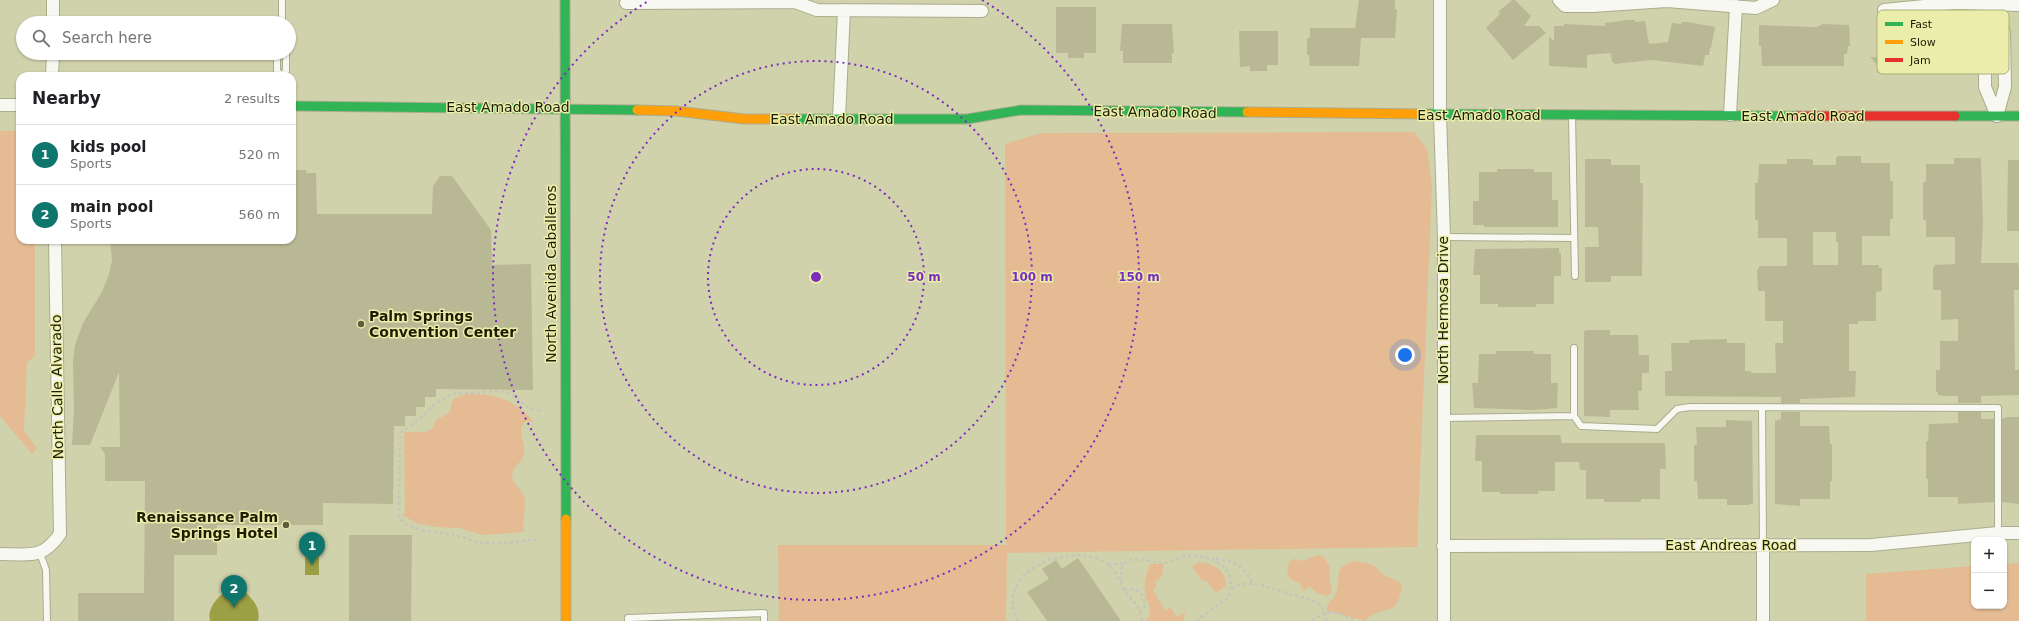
<!DOCTYPE html>
<meta charset="utf-8">
<style>
:root{--surface:#fff;--page:#f6f6f6;--text:#202124;--muted:#757577;--line:#e0e0e0;--accent:#0f766e}
body{margin:0;font-family:"DejaVu Sans",sans-serif;background:var(--page);color:var(--text)}
.controls{position:absolute;right:12px;bottom:12px;display:grid;overflow:hidden;border-radius:8px;box-shadow:0 1px 3px #0004}
.controls button{width:36px;height:36px;display:grid;place-items:center;padding:0;border:0;border-bottom:1px solid var(--line);background:var(--surface);color:var(--text);font:20px sans-serif}
.you{position:absolute;left:1405px;top:355px;width:14px;height:14px;margin:-10px;border:3px solid #fff;border-radius:50%;background:#1a73e8;box-shadow:0 0 0 6px #1a73e833}
.badge{display:grid;place-items:center;width:26px;height:26px;border-radius:50%;background:var(--accent);color:#fff;font-size:13px;font-weight:700}
.pin{position:absolute;translate:-50% -33px;filter:drop-shadow(0 1px 2px #0008)}
.pin::after{content:'';position:absolute;top:21px;width:14px;height:12px;background:inherit;clip-path:polygon(0 0,100% 0,50% 100%)}
.list{margin:0;padding:0;list-style:none}
h2{display:flex;justify-content:space-between;align-items:center;height:52px;margin:0;padding:0 16px;font-size:17px}
h2 small{font-size:13px;font-weight:400;color:var(--muted)}
.list li{display:grid;grid-template-columns:26px 1fr auto;gap:12px;align-items:center;box-sizing:border-box;height:60px;padding:0 16px;border-top:1px solid var(--line)}
.list b{display:block;font-size:15px;white-space:nowrap}
.list p{margin:0;font-size:13px;white-space:nowrap;color:var(--muted)}
.list em{font-size:13px;font-style:normal;color:var(--muted)}
.icon{flex:none;width:22px;height:22px;fill:none;stroke:currentColor;stroke-width:2;stroke-linecap:round;stroke-linejoin:round}
.map{position:relative;flex:none;width:2019px;height:621px;overflow:hidden}
.search{position:absolute;background:var(--surface);box-shadow:0 1px 3px #0004;left:16px;top:16px;width:280px;height:44px;display:flex;align-items:center;gap:10px;box-sizing:border-box;padding:0 14px;border-radius:22px;color:var(--muted);font-size:15px}
.panel{position:absolute;background:var(--surface);box-shadow:0 1px 3px #0004;left:16px;top:72px;width:280px;height:172px;border-radius:12px}
.map>svg:first-child{display:block}
.green{fill:#e4bb93}
.water{fill:#9d9f45}
.building{fill:#b8b994;fill-rule:evenodd}
.lines{fill:none;stroke-linecap:round;stroke-linejoin:round}
.lane-casing{stroke:#aaac8e;stroke-width:8}
.street-casing{stroke:#aaac8e;stroke-width:14}
.fast-casing{stroke:#aaac8e;stroke-width:11}
.slow-casing{stroke:#aaac8e;stroke-width:11}
.jam-casing{stroke:#aaac8e;stroke-width:11}
.path{stroke:#c5c5ba;stroke-width:2.5;stroke-dasharray:3 3;stroke-linecap:butt}
.lane{stroke:#f8f8f3;stroke-width:6}
.street{stroke:#f8f8f3;stroke-width:12}
.fast{stroke:#30b455;stroke-width:9}
.slow{stroke:#ff9f0a;stroke-width:9}
.jam{stroke:#e5322d;stroke-width:9}
.ring{fill:none;stroke:#7b2cbf;stroke-width:2;stroke-dasharray:2 4}
.poi-dot{fill:#5c5c3e;stroke:#eaeeaa;stroke-width:1.5}
.labels{text-anchor:middle;dominant-baseline:central;stroke-width:3;stroke-linejoin:round;paint-order:stroke}
.street-label{font-size:14px;fill:#1d1d03;stroke:#eaeeaa}
.poi-label{font-size:14px;font-weight:bold;fill:#1d1d03;stroke:#eaeeaa;text-anchor:start}
.key{fill:#eaeeaa;stroke:#acaf78;stroke-width:1}
.key-label{font-size:11px;fill:#1d1d03}
.centre{fill:#7b2cbf;stroke:#eaeeaa;stroke-width:2}
.ring-label{font-size:12px;text-anchor:middle;font-weight:bold;fill:#7b2cbf;stroke:#eaeeaa;stroke-width:3;stroke-linejoin:round;paint-order:stroke}
</style>
<div class="map">
<svg width="2019" height="621" viewBox="0 0 2019 621">
<rect width="100%" height="100%" fill="#d0d2ac"/>
<!-- green -->
<path class="green" d="M0 131H20V240H35V356L27 362 24 431 37 448 32 454 0 416Z
M1414 132 1427 149 1432 186 1417 547 1007 553 1006 621H779L778 545H1006L1005 144 1041 133Z
M465 394C495 393 514 399 534 422L525 421C516 435 526 440 524 453 523 462 513 466 512 475 512 484 523 489 525 499 526 510 521 524 524 532L483 535 459 528 436 527 416 523 401 514 405 513 404 432H425L432 429 436 420 449 413 453 399Z
M1317 555 1323 556 1330 566 1329 576 1332 592 1327 596 1317 593 1309 586 1305 591 1302 589 1301 584 1292 580 1287 575 1289 561 1294 559 1303 561Z
M1355 561 1368 563 1374 566 1384 575 1398 581 1402 586C1397 621 1383 602 1365 621L1326 610C1327 603 1334 599 1336 593 1342 577 1332 567 1355 561Z
M1199 562C1214 564 1226 570 1226 586L1216 593 1205 580 1202 581 1192 567Z
M2019 563V621H1866V574L1974 566V606H2004V564Z
M1150 564H1164L1162 576 1155 582 1157 586 1153 590 1165 610 1170 607 1177 617 1185 612 1184 621H1146C1155 609 1146 603 1145 592 1143 582 1147 573 1150 564Z"/>
<!-- water -->
<path class="water" d="M305 556H319V575H305Z
M226 591H244C253 599 261 608 258 621H210C207 608 217 598 226 591Z"/>
<!-- building -->
<path class="building" d="M1359 0H1395V9H1397L1395 38H1361L1359 66H1310L1309 55H1307V38H1310V28H1355Z
M1512 0H1515L1531 16 1524 26H1539L1546 33 1513 60 1486 28 1500 14 1498 12Z
M1056 7H1096V53H1084V58H1068V53H1056Z
M1628 20H1635V22L1645 21 1649 44 1668 42 1672 23 1681 24 1682 22H1688L1715 27 1711 48H1710L1709 55H1705L1703 66 1652 60 1615 64 1612 62 1611 53 1587 55V68L1549 66V36L1554 41V26H1564V24L1605 26V23Z
M1122 24H1172L1174 53H1172V63H1123V51H1120Z
M1823 24 1849 25 1850 46H1848L1847 54H1844V66H1762L1761 46H1759V25L1816 27Z
M1921 28 1923 49H1921L1922 57H1919V68L1897 72 1877 73V65L1870 57H1881L1878 33H1888V31L1894 29Z
M1239 31H1278V65H1267V71H1250V66L1240 67Z
M1838 156H1861V163H1890V181H1893V219H1890V236H1862V265H1879V268H1882V291L1876 292V321H1858V324H1849V371H1856L1855 397 1800 399V403H1781V397L1666 396 1665 394V371H1672L1671 343H1689V340L1727 339V343H1745V371H1751V373H1776L1775 343H1783V321H1765V291H1758L1757 269H1759V266H1787V238H1758V220H1755V183H1758L1759 164H1787V159H1810L1813 160V165H1836V158ZM1813 232H1836V242H1838V265H1813Z
M1954 158H1979L1981 159 1983 224 1981 263H2018L2019 268V290H2014L2015 370H2019V395L1981 396V403H1958V396H1945L1938 395V392H1936V370H1940V341H1958V319L1941 320V290H1933V268H1934V265L1955 264V237H1926V220H1923V182H1926V164H1954Z
M1585 159H1611V165H1640V183H1643L1642 276H1611V282H1585V247H1599L1598 227H1585Z
M2008 160H2019V231H2007Z
M1497 169H1534V172H1552V200H1558V227H1484V225H1473V201H1479V172H1497Z
M292 170H306V173H316L317 214H432L433 186 440 176H452L491 230 492 265 531 264 533 390 436 389V397H425V407H416V416H405V426H394L393 504 323 503V525H217V555H174V621H78V593H144L145 481H105V454L100 447H120L119 372 90 445H72L74 411 73 361 75 345 83 323 102 292 109 274 112 260 110 240H292Z
M1559 248V253H1561V276H1554V304H1536V307H1498V304H1480V275H1473L1475 249Z
M1587 330H1610V335H1638L1639 355H1649V373H1642V391H1638L1639 410H1610V417L1584 416V331Z
M1496 351H1534V354H1551V383H1558L1557 408 1534 410 1474 408 1472 383H1478L1479 354H1496Z
M1781 412H1800V426H1829L1830 444H1832V481H1830V499H1800V506L1775 504V421L1781 419Z
M1958 412H1981V419H1994V502L1958 504V497H1928V479H1926V441H1928L1929 424 1958 423Z
M2007 417H2019V504L2002 502V419Z
M1726 420 1752 421 1753 504H1749V505H1727V499H1698L1697 481H1694V445H1697L1696 427H1726Z
M1476 435H1560L1562 443H1664L1665 445 1666 469H1660V499H1641V502H1604V499H1586V470H1580L1579 462H1555V491H1538V494H1500V492H1482V461H1475Z
M349 535H412L411 621H349Z
M1078 558 1121 621H1047L1027 592 1049 579 1042 569 1056 560 1062 569Z"/>
<g class="lines">
<defs>
<path id="lane" d="M282 23V0
M277 53V71L281 75
M281 76 286 71V53
M1572 115 1575 276
M1444 237 1574 238
M1574 348V416
M1762 407 1763 544
M1443 418 1574 416 1581 426 1657 429 1677 409 1690 407 1998 408V533
M40 553 46 570 47 621
M628 621V618L764 613V621"/>
<path id="street" d="M1440 0V114L1444 237V621
M1559 0 1565 6H1592L1667 1 1756 8 1773 0
M1995 0 2004 33 2005 87 1997 116
M795 2 817 10 982 11
M626 3 795 2 796 0
M1995 4 1985 33V87L1997 116
M1884 10 1955 3 2019 5
M53 23V0
M52 76 53 53
M0 105H20
M1730 115 1736 6
M839 119 844 10
M1763 544V621
M1443 546 1871 545 1998 533H2019
M0 554C29 554 42 560 60 534L55 240"/>
<path id="fast" d="M565 0 566 519
M292 106 637 110
M1426 114 1797 116
M1955 116H2019
M795 119H967L1021 110 1247 112"/>
<path id="slow" d="M637 110 676 111 744 119H795
M1247 112 1426 114
M566 519V621"/>
<path id="jam" d="M1797 116H1955"/>
</defs>
<!-- lane casing -->
<use href="#lane" class="lane-casing"/>
<!-- street casing -->
<use href="#street" class="street-casing"/>
<!-- fast casing -->
<use href="#fast" class="fast-casing"/>
<!-- slow casing -->
<use href="#slow" class="slow-casing"/>
<!-- jam casing -->
<use href="#jam" class="jam-casing"/>
<!-- path -->
<path class="path" d="M540 411 529 408 512 394 501 391 451 394 435 404 423 416 400 433 399 515C402 532 442 532 455 535 465 537 474 543 485 543 503 545 522 541 540 539
M1216 559C1234 560 1247 568 1253 585
M1108 565 1124 563
M1121 581C1121 575 1121 567 1125 563 1133 555 1151 562 1161 563 1170 563 1179 557 1188 556 1213 554 1238 568 1229 597L1196 621
M1232 589C1249 576 1275 590 1292 595 1301 598 1312 598 1319 604 1322 606 1323 610 1325 612L1311 621
M1124 590C1136 586 1145 595 1145 606L1140 612
M1018 621C992 573 1066 542 1103 561 1115 567 1118 579 1124 590 1128 597 1136 602 1139 609 1141 613 1141 617 1142 621
M1326 621 1325 612 1341 614 1356 621"/>
<!-- lane -->
<use href="#lane" class="lane"/>
<!-- street -->
<use href="#street" class="street"/>
<!-- fast -->
<use href="#fast" class="fast"/>
<!-- slow -->
<use href="#slow" class="slow"/>
<!-- jam -->
<use href="#jam" class="jam"/>
</g>
<!-- distance rings -->
<g class="ring">
<circle cx="816" cy="277" r="108"/>
<circle cx="816" cy="277" r="216"/>
<path d="M982 0A323 323 0 1 1 650 0"/>
</g>
<!-- markers -->
<g class="poi-dot">
<circle cx="361" cy="324" r="4"/>
<circle cx="286" cy="525" r="4"/>
</g>
<g class="labels">
<!-- street labels -->
<g class="street-label">
<text x="508" y="107">East Amado Road</text>
<text transform="translate(1155 112) rotate(1)">East Amado Road</text>
<text x="1479" y="115">East Amado Road</text>
<text x="1803" y="116">East Amado Road</text>
<text x="832" y="119">East Amado Road</text>
<text transform="translate(551 274) rotate(-90)">North Avenida Caballeros</text>
<text transform="translate(1443 310) rotate(-90)">North Hermosa Drive</text>
<text transform="translate(57 387) rotate(-91)">North Calle Alvarado</text>
<text x="1731" y="545">East Andreas Road</text>
</g>
<!-- poi labels -->
<g class="poi-label">
<text x="369" y="316">Palm Springs<tspan x="369" dy="16">Convention Center</tspan></text>
<text x="278" y="517" text-anchor="end">Renaissance Palm<tspan x="278" dy="16">Springs Hotel</tspan></text>
</g>
</g>
<!-- legend -->
<rect x="1877" y="10" width="132" height="64" rx="6" class="key"/>
<rect x="1885" y="22" width="18" height="4" fill="#30b455"/>
<rect x="1885" y="40" width="18" height="4" fill="#ff9f0a"/>
<rect x="1885" y="58" width="18" height="4" fill="#e5322d"/>
<g class="key-label">
<text x="1910" y="28">Fast</text>
<text x="1910" y="46">Slow</text>
<text x="1910" y="64">Jam</text>
</g>
<circle cx="816" cy="277" r="6" class="centre"/>
<g class="ring-label">
<text x="924" y="281">50 m</text>
<text x="1032" y="281">100 m</text>
<text x="1139" y="281">150 m</text>
</g>
</svg>
<div class="controls">
<button>+</button>
<button>−</button>
</div>
<div class="you"></div>
<div class="pin badge" style="left:312px;top:565px">1</div>
<div class="pin badge" style="left:234px;top:608px">2</div>
<div class="search"><svg class="icon" aria-label="search" viewBox="0 0 24 24"><circle cx="10" cy="10" r="6"/><path d="M15 15l6 6"/></svg>Search here</div>
<section class="panel">
<h2>Nearby<small>2 results</small></h2>
<ul class="list">
<li><span class="badge">1</span><div><b>kids pool</b><p>Sports</p></div><em>520 m</em></li>
<li><span class="badge">2</span><div><b>main pool</b><p>Sports</p></div><em>560 m</em></li>
</ul>
</section>
</div>
